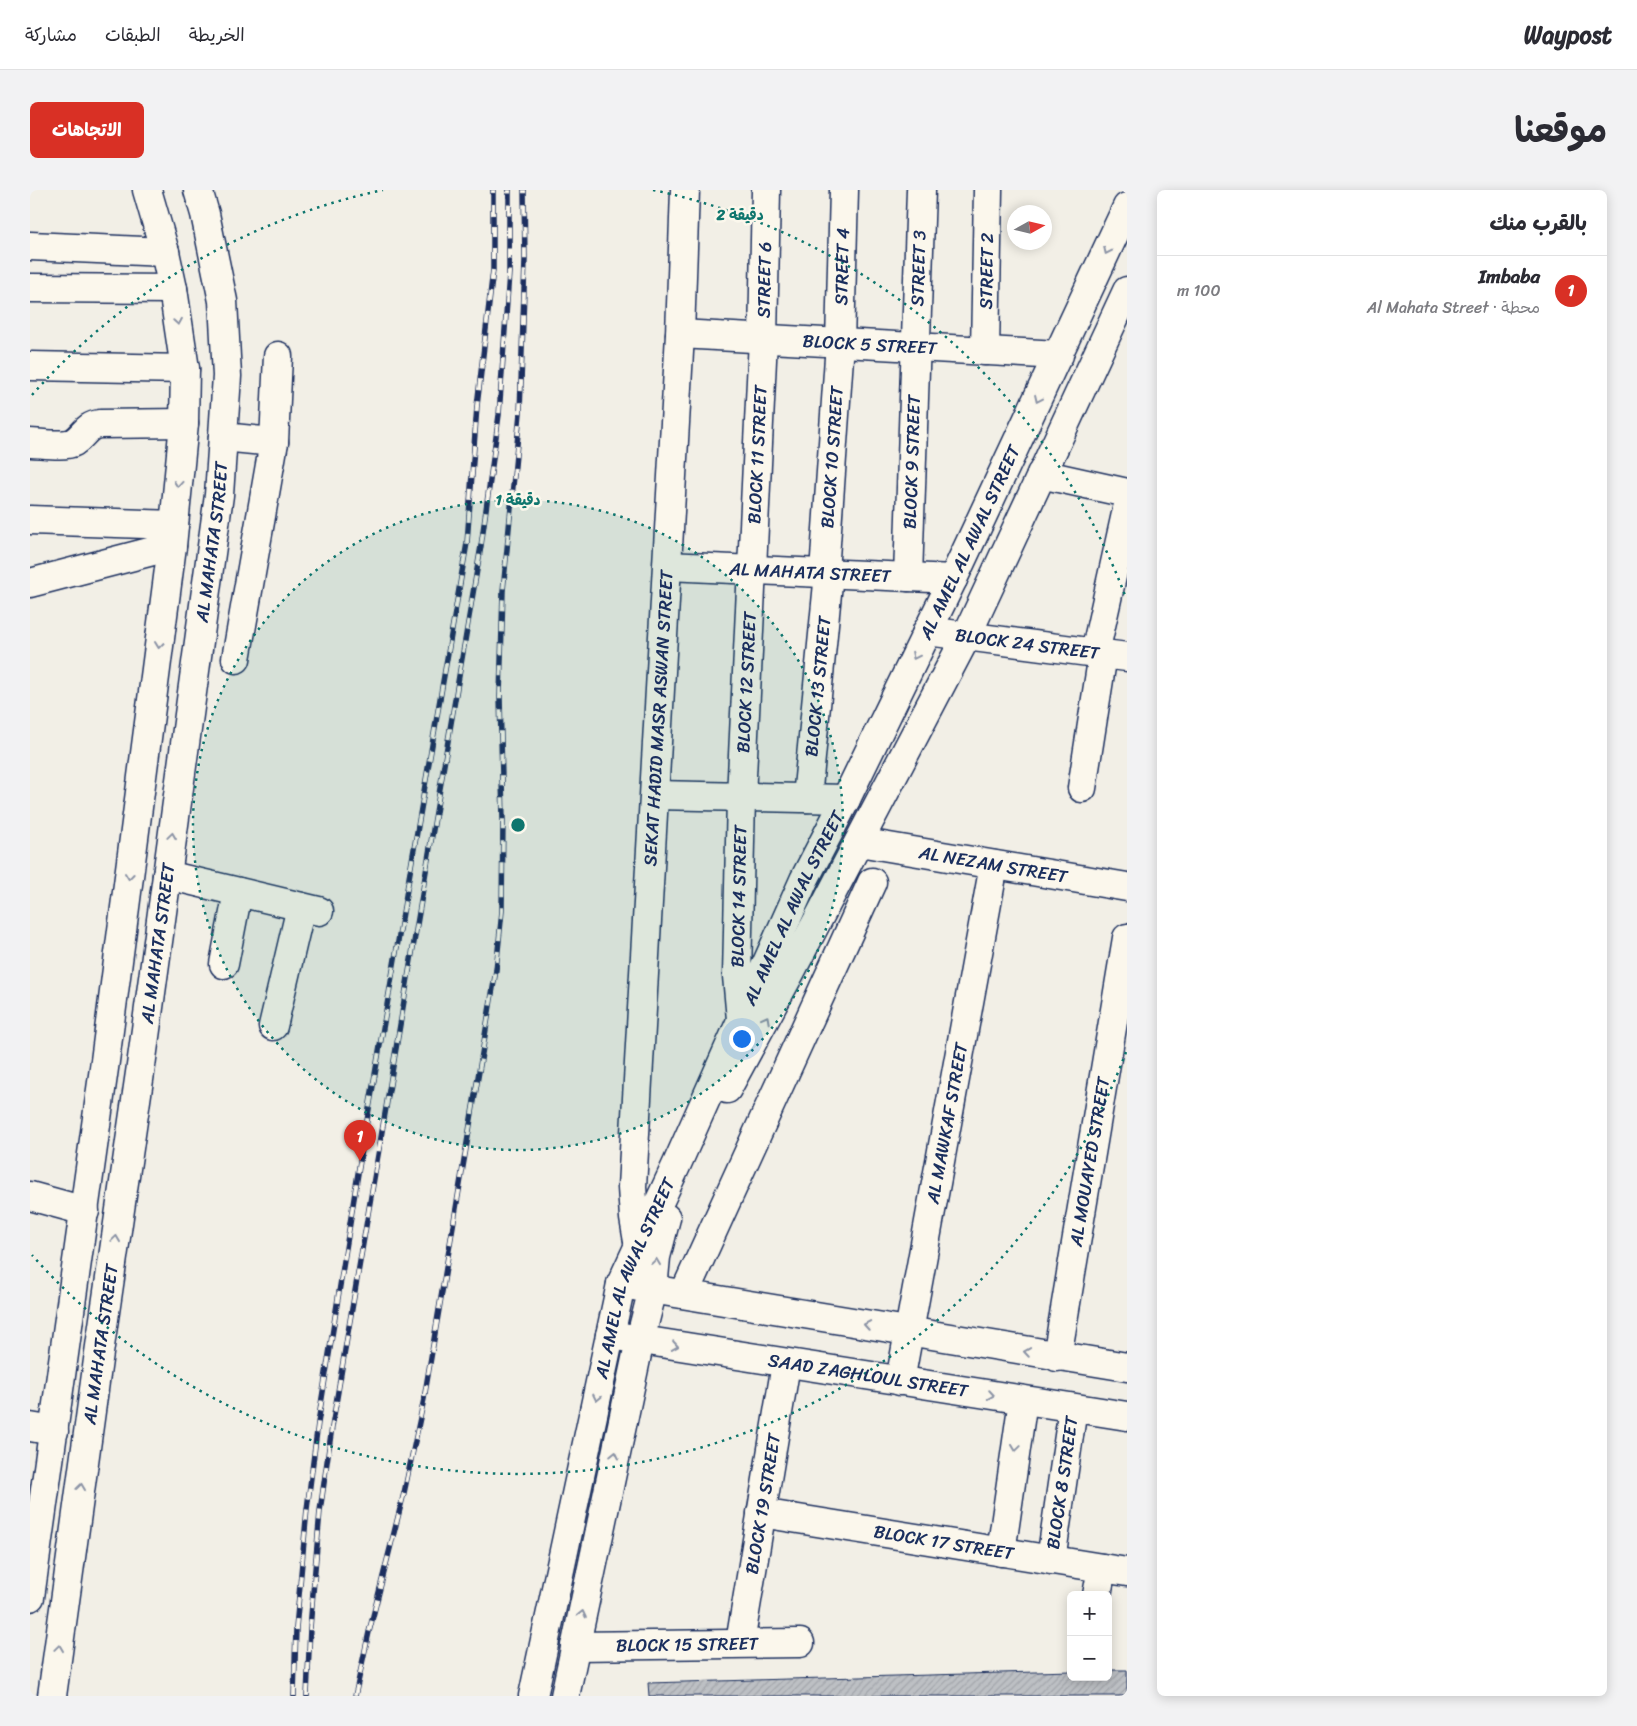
<!DOCTYPE html>
<html lang="ar">
<meta charset="utf-8">
<style>
:root{--surface:#fff;--page:#f2f2f3;--text:#2b2b33;--muted:#7c7c81;--line:#e1e1e2;--accent:#d93025}
body{margin:0;font-family:Sriracha,"Playpen Sans Arabic",sans-serif;background:var(--page);color:var(--text);direction:rtl}
.controls{position:absolute;right:15px;bottom:15px;display:grid;overflow:hidden;border-radius:8px;box-shadow:0 2px 12px #0003}
.controls button{width:45px;height:45px;display:grid;place-items:center;padding:0;border:0;border-bottom:1px solid var(--line);background:var(--surface);color:var(--text);font:25px sans-serif}
.compass{position:absolute;left:977px;top:15px;width:45px;height:45px;border-radius:50%;background:var(--surface);box-shadow:0 2px 12px #0003;rotate:82deg}
.you{position:absolute;left:711px;top:848px;width:18px;height:18px;margin:-12px;border:4px solid #fff;border-radius:50%;background:#1a73e8;box-shadow:0 0 0 8px #1a73e833}
.badge{display:grid;place-items:center;width:32px;height:32px;border-radius:50%;background:var(--accent);color:#fff;font-size:16px;font-weight:700}
.pin{position:absolute;translate:-50% -41px;filter:drop-shadow(0 1px 2px #0008)}
.pin::after{content:'';position:absolute;top:26px;width:18px;height:15px;background:inherit;clip-path:polygon(0 0,100% 0,50% 100%)}
.list{margin:0;padding:0;list-style:none}
h2{display:flex;justify-content:space-between;align-items:center;height:65px;margin:0;padding:0 20px;font-size:21px}
h2 small{font-size:16px;font-weight:400;color:var(--muted)}
.list li{display:grid;grid-template-columns:32px 1fr auto;gap:15px;align-items:center;box-sizing:border-box;height:70px;padding:0 20px;border-top:1px solid var(--line)}
.list b{display:block;font-size:19px;white-space:nowrap}
.list p{margin:0;font-size:16px;white-space:nowrap;color:var(--muted)}
.list em{font-size:16px;font-style:normal;color:var(--muted)}
.map{position:relative;flex:none;width:1097px;height:1506px;overflow:hidden;direction:ltr;border-radius:8px}
header{display:flex;align-items:center;gap:30px;box-sizing:border-box;height:70px;padding:0 25px;background:var(--surface);border-bottom:1px solid var(--line)}
header strong{font-size:24px}
nav{display:flex;gap:28px;margin-inline-start:auto;font-size:18px}
.intro{display:flex;align-items:center;justify-content:space-between;box-sizing:border-box;height:120px;padding:0 30px}
h1{margin:0;font-size:35px}
.button{padding:12px 22px;border-radius:8px;background:var(--accent);color:#fff;font-size:18px;font-weight:700}
main{display:flex;gap:30px;padding:0 30px}
aside{flex:1;background:var(--surface);border-radius:8px;box-shadow:0 2px 12px #0003}
.map>svg:first-child{display:block}
.building{fill:url(#building-hatch);stroke:#1b2f5e}
.lines{fill:none;stroke-linecap:round;stroke-linejoin:round}
.minor-casing{stroke:#1b2f5e;stroke-width:31}
.major-casing{stroke:#1b2f5e;stroke-width:31}
.minor{stroke:#fbf7ec;stroke-width:28}
.major{stroke:#fbf7ec;stroke-width:28}
.rail-casing{stroke:#1b2f5e;stroke-width:5.5}
.rail{stroke:#fbf7ec;stroke-width:4;stroke-dasharray:11;stroke-linecap:butt}
.oneway{stroke:#8b93a5}
.ring{fill:none;stroke:#0f766e;stroke-width:2.5;stroke-dasharray:2.5 5}
.labels{text-anchor:middle;dominant-baseline:central;stroke-width:5;stroke-linejoin:round;paint-order:stroke}
.street-label{font-size:18px;fill:#1b2f5e;stroke:#fbf7ec}
.centre{fill:#0f766e;stroke:#fbf7ec;stroke-width:2.5}
.ring-label{font-size:15px;text-anchor:middle;font-weight:bold;fill:#0f766e;stroke:#fbf7ec;stroke-width:5;stroke-linejoin:round;paint-order:stroke}
</style>
<header>
<strong>Waypost</strong>
<nav><a>الخريطة</a><a>الطبقات</a><a>مشاركة</a></nav>
</header>
<div class="intro"><h1>موقعنا</h1><a class="button">الاتجاهات</a></div>
<main>
<aside>
<h2>بالقرب منك<small></small></h2>
<ul class="list">
<li><span class="badge">1</span><div><b>Imbaba</b><p>محطة · Al Mahata Street</p></div><em>100 m</em></li>
</ul>
</aside>
<div class="map">
<svg width="1097" height="1506" viewBox="0 0 1097 1506">
<defs>
<pattern id="building-hatch" width="6" height="6" patternUnits="userSpaceOnUse" patternTransform="scale(1.25)"><rect width="6" height="6" fill="#bdc0c4"/><path d="M-1 1l2-2M0 6l6-6M5 7l2-2" fill="none" stroke="#a2a5ab"/></pattern>
</defs>
<rect width="100%" height="100%" fill="#f2efe6"/>
<filter id="ink" filterUnits="userSpaceOnUse"><feTurbulence type="fractalNoise" baseFrequency=".02" numOctaves="2"/><feDisplacementMap in="SourceGraphic" scale="10" xChannelSelector="R" yChannelSelector="G"/><feConvolveMatrix kernelMatrix="1 2 1 2 8 2 1 2 1" color-interpolation-filters="sRGB"/></filter>
<g filter="url(#ink)">
<!-- building -->
<path class="building" d="M1078 1480H1097V1506H619L618 1493 1041 1481V1487H1078Z"/>
<g class="lines">
<defs>
<g id="minor">
<path d="M0 56 135 62"/>
<path d="M0 98 143 99"/>
<path id="s1" d="M650 144 1029 165"/>
<path id="s2" d="M955 161 958 0"/>
<path d="M0 176 155 179"/>
<path d="M193 247 244 252"/>
<path d="M0 253C10 253 35 257 44 252 55 245 55 236 70 234L154 233"/>
<path d="M1011 284 1097 303"/>
<path d="M0 330 144 335"/>
<path id="s3" d="M638 376 923 389"/>
<path id="s4" d="M794 382 810 153 814 0"/>
<path id="s5" d="M878 387 891 0"/>
<path d="M0 393 142 356"/>
<path id="s6" d="M897 441 1097 467"/>
<path d="M1065 463 1097 319"/>
<path d="M206 469 244 252 248 166"/>
<path d="M1052 598 1073 464"/>
<path d="M625 605 816 609"/>
<path id="s7" d="M777 608 799 383"/>
<path id="s8" d="M829 652 1097 697"/>
<path d="M137 685 289 721"/>
<path d="M194 774 208 702"/>
<path d="M243 836 271 717"/>
<path id="s9" d="M712 840 707 786 711 607 733 149 736 0"/>
<path d="M0 1006 55 1021"/>
<path id="s10" d="M609 1057 604 1028 602 997 650 144 655 0"/>
<path d="M591 1094 1097 1177"/>
<path d="M654 1104 842 692"/>
<path id="s11" d="M580 1145 1097 1226"/>
<path id="s12" d="M1027 1167 1097 748"/>
<path id="s13" d="M870 1191 964 675"/>
<path d="M0 1237 24 1241"/>
<path id="s14" d="M731 1323 1097 1382"/>
<path d="M971 1362 993 1210"/>
<path id="s15" d="M1021 1370 1043 1218"/>
<path d="M1067 1405 1072 1378"/>
<path d="M0 1407 75 871 142 356 154 233 155 179 143 99 135 62 117 0"/>
<path id="s16" d="M710 1453 756 1174"/>
<path id="s17" d="M545 1456 770 1453"/>
<path id="s18" d="M22 1506 68 1170 111 876 189 305 197 186 193 111 175 24 168 0"/>
</g>
<g id="major">
<path d="M697 899 761 781 936 447 1097 101"/>
<path id="s19" d="M503 1506 591 1094 646 976 774 690 816 609 923 389 1097 17"/>
<path d="M535 1506 610 1150 623 1099 626 1067 636 1028"/>
</g>
</defs>
<!-- minor casing -->
<use href="#minor" class="minor-casing"/>
<!-- major casing -->
<use href="#major" class="major-casing"/>
<!-- minor -->
<use href="#minor" class="minor"/>
<!-- major -->
<use href="#major" class="major"/>
<defs>
<path id="rail" d="M264 1506 266 1438 277 1319 288 1233 330 971 437 353 447 216 463 80V0
M277 1506 280 1438 290 1321 302 1237 451 356 469 225 479 83V0
M325 1506 339 1442 374 1303 394 1209 466 780 472 721 473 630 470 506 473 401 490 223 495 70 494 0"/>
</defs>
<!-- rail casing -->
<use href="#rail" class="rail-casing"/>
<!-- rail -->
<use href="#rail" class="rail"/>
</g>
<!-- one-way arrows -->
<defs><path id="oneway-chevron" d="M-2-3.5L2.5 0L-2 3.5" fill="none" stroke-width="1.6" stroke-linecap="round" stroke-linejoin="round" transform="scale(1.25)"/></defs>
<g class="oneway">
<use href="#oneway-chevron" transform="translate(1077 61) rotate(115)"/>
<use href="#oneway-chevron" transform="translate(148 132) rotate(81)"/>
<use href="#oneway-chevron" transform="translate(1008 209) rotate(115)"/>
<use href="#oneway-chevron" transform="translate(148 294) rotate(95)"/>
<use href="#oneway-chevron" transform="translate(129 455) rotate(97)"/>
<use href="#oneway-chevron" transform="translate(885 466) rotate(116)"/>
<use href="#oneway-chevron" transform="translate(142 646) rotate(-82)"/>
<use href="#oneway-chevron" transform="translate(99 686) rotate(97)"/>
<use href="#oneway-chevron" transform="translate(736 829) rotate(-62)"/>
<use href="#oneway-chevron" transform="translate(86 1049) rotate(-82)"/>
<use href="#oneway-chevron" transform="translate(626 1072) rotate(-82)"/>
<use href="#oneway-chevron" transform="translate(837 1135) rotate(-170)"/>
<use href="#oneway-chevron" transform="translate(645 1156) rotate(9)"/>
<use href="#oneway-chevron" transform="translate(997 1162) rotate(-171)"/>
<use href="#oneway-chevron" transform="translate(961 1205) rotate(9)"/>
<use href="#oneway-chevron" transform="translate(567 1208) rotate(102)"/>
<use href="#oneway-chevron" transform="translate(986 1258) rotate(98)"/>
<use href="#oneway-chevron" transform="translate(585 1265) rotate(-78)"/>
<use href="#oneway-chevron" transform="translate(51 1297) rotate(-82)"/>
<use href="#oneway-chevron" transform="translate(552 1424) rotate(-78)"/>
<use href="#oneway-chevron" transform="translate(29 1458) rotate(-82)"/>
</g>
</g>
<!-- distance rings -->
<circle cx="488" cy="635" r="325" fill="#0f766e" fill-opacity=".12"/>
<g class="ring">
<circle cx="488" cy="635" r="325"/>
<path d="M1096 862A649 649 0 0 1 2 1065M2 205A649 649 0 0 1 353 0M623 0A649 649 0 0 1 1096 408"/>
</g>
<g class="labels">
<!-- street labels -->
<g class="street-label">
<text stroke="none"><textPath href="#s4" startOffset="306">STREET 4</textPath></text>
<text stroke="none"><textPath href="#s5" startOffset="309">STREET 3</textPath></text>
<text stroke="none"><textPath href="#s2" startOffset="80">STREET 2</textPath></text>
<text stroke="none"><textPath href="#s9" startOffset="751">STREET 6</textPath></text>
<text stroke="none"><textPath href="#s1" startOffset="190">BLOCK 5 STREET</textPath></text>
<text stroke="none"><textPath href="#s9" startOffset="576">BLOCK 11 STREET</textPath></text>
<text stroke="none"><textPath href="#s4" startOffset="115">BLOCK 10 STREET</textPath></text>
<text stroke="none"><textPath href="#s5" startOffset="115">BLOCK 9 STREET</textPath></text>
<text stroke="none"><textPath href="#s18" startOffset="1165">AL MAHATA STREET</textPath></text>
<text stroke="none"><textPath href="#s19" startOffset="1241">AL AMEL AL AWAL STREET</textPath></text>
<text stroke="none"><textPath href="#s3" startOffset="142">AL MAHATA STREET</textPath></text>
<text stroke="none"><textPath href="#s6" startOffset="101">BLOCK 24 STREET</textPath></text>
<text stroke="none"><textPath href="#s9" startOffset="348">BLOCK 12 STREET</textPath></text>
<text stroke="none"><textPath href="#s7" startOffset="112">BLOCK 13 STREET</textPath></text>
<text stroke="none"><textPath href="#s10" startOffset="530">SEKAT HADID MASR ASWAN STREET</textPath></text>
<text stroke="none"><textPath href="#s8" startOffset="136">AL NEZAM STREET</textPath></text>
<text stroke="none"><textPath href="#s9" startOffset="134">BLOCK 14 STREET</textPath></text>
<text stroke="none"><textPath href="#s19" startOffset="835">AL AMEL AL AWAL STREET</textPath></text>
<text stroke="none"><textPath href="#s18" startOffset="760">AL MAHATA STREET</textPath></text>
<text stroke="none"><textPath href="#s13" startOffset="262">AL MAWKAF STREET</textPath></text>
<text stroke="none"><textPath href="#s12" startOffset="198">AL MOUAYED STREET</textPath></text>
<text stroke="none"><textPath href="#s19" startOffset="431">AL AMEL AL AWAL STREET</textPath></text>
<text stroke="none"><textPath href="#s18" startOffset="355">AL MAHATA STREET</textPath></text>
<text stroke="none"><textPath href="#s11" startOffset="261">SAAD ZAGHLOUL STREET</textPath></text>
<text stroke="none"><textPath href="#s15" startOffset="78">BLOCK 8 STREET</textPath></text>
<text stroke="none"><textPath href="#s16" startOffset="141">BLOCK 19 STREET</textPath></text>
<text stroke="none"><textPath href="#s14" startOffset="185">BLOCK 17 STREET</textPath></text>
<text stroke="none"><textPath href="#s17" startOffset="112">BLOCK 15 STREET</textPath></text>
</g>
</g>
<circle cx="488" cy="635" r="8" class="centre"/>
<g class="ring-label">
<text x="710" y="30">2 دقيقة</text>
<text x="488" y="315">1 دقيقة</text>
</g>
</svg>
<div class="controls">
<button>+</button>
<button>−</button>
</div>
<svg class="compass" viewBox="-18 -18 36 36"><path d="M0-13l5 13h-10z" fill="#e53935"/><path d="M0 13l5-13h-10z" fill="#7c7c81"/></svg>
<div class="you"></div>
<div class="pin badge" style="left:330px;top:971px">1</div>
</div>
</main>
